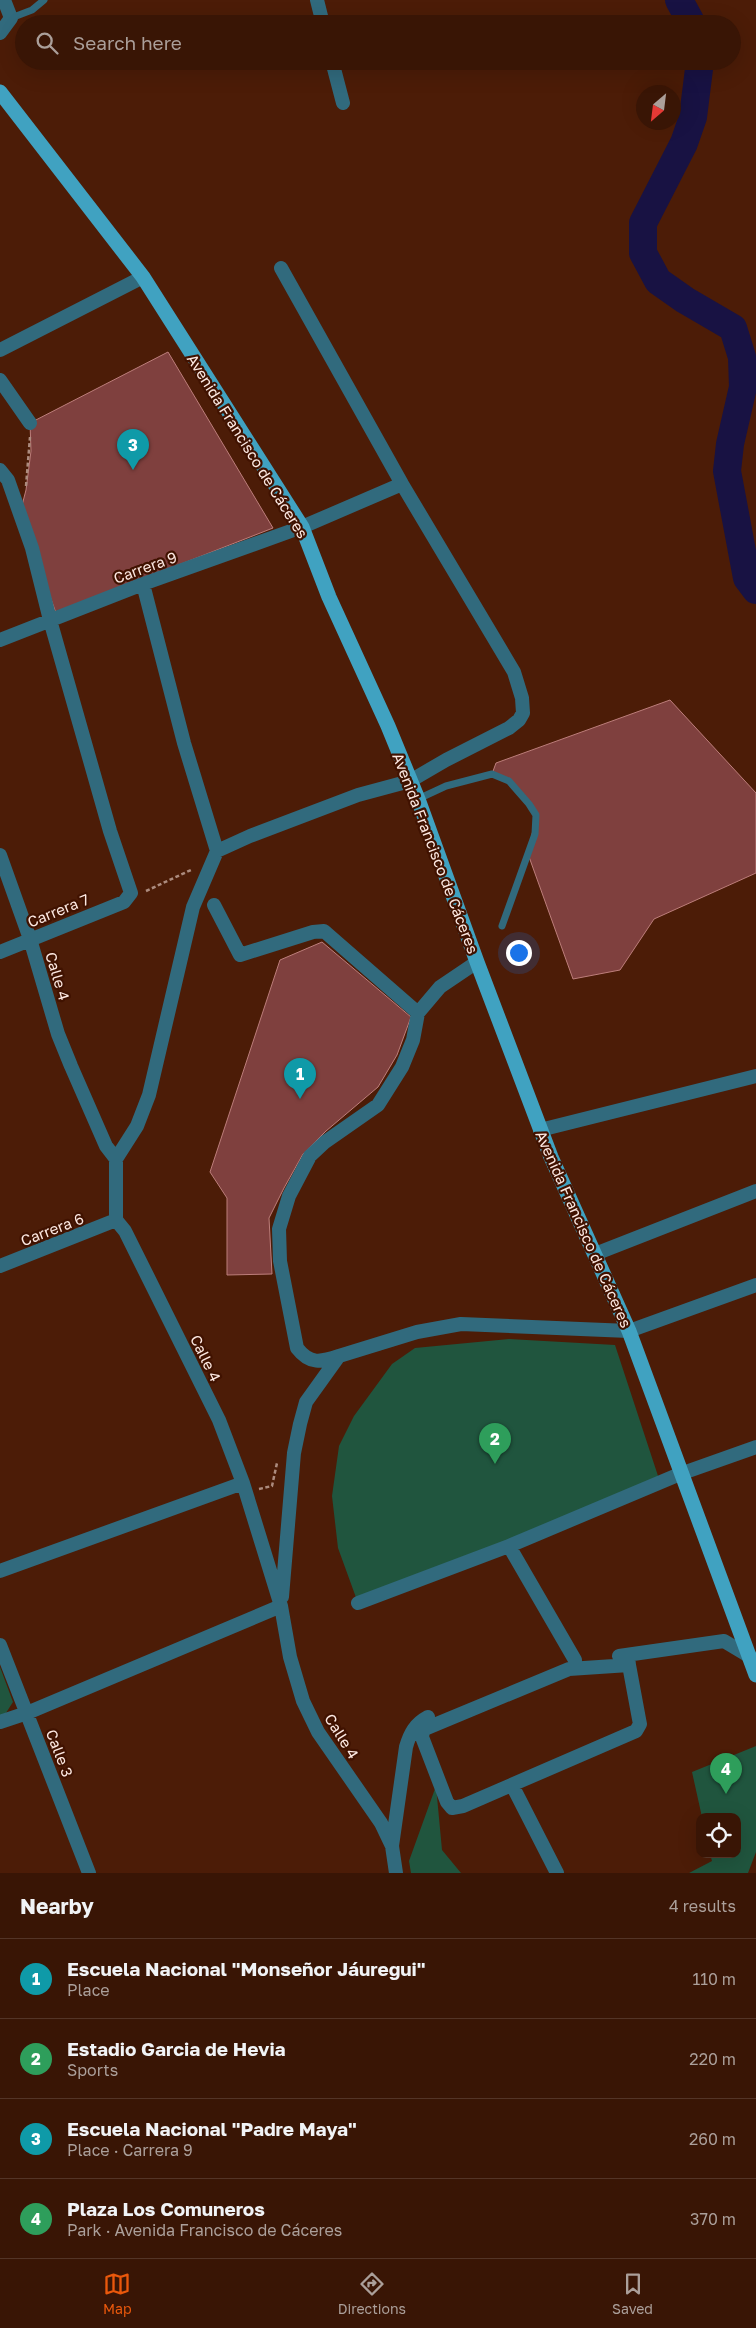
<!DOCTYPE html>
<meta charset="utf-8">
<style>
:root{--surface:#391505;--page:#442213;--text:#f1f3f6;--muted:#ab9f9a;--line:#533427;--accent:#ea580c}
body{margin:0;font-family:"Golos Text",sans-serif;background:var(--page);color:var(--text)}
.controls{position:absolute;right:15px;bottom:15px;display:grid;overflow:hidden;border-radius:10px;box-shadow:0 5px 20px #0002}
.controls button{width:45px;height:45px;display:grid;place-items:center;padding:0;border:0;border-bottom:1px solid var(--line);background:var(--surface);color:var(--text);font:25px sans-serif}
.compass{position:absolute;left:636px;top:85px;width:45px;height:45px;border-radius:50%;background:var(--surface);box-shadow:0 5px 20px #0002;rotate:208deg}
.you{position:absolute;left:518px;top:952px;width:18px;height:18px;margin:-12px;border:4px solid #fff;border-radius:50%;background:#1a73e8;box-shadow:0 0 0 8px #1a73e833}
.badge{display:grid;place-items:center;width:32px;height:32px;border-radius:50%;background:var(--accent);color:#fff;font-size:16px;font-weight:700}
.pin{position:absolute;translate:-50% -41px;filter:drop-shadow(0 1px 2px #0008)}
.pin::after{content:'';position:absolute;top:26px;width:18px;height:15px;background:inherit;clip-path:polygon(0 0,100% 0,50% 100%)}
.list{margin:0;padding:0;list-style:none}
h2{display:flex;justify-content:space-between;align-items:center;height:65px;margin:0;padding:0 20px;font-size:21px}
h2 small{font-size:16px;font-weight:400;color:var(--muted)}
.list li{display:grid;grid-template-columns:32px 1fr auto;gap:15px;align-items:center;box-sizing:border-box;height:80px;padding:0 20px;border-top:1px solid var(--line)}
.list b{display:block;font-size:19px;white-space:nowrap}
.list p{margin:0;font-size:16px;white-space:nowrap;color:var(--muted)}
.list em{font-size:16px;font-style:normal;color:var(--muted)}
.icon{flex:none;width:28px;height:28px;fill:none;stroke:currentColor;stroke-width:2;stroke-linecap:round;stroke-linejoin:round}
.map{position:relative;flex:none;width:756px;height:1873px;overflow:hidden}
.search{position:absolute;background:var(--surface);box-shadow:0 5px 20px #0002;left:15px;right:15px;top:15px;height:55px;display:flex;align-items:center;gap:12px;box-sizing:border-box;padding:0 18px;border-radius:28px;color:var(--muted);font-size:19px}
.sheet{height:385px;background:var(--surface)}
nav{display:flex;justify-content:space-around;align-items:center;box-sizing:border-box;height:70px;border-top:1px solid var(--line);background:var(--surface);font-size:14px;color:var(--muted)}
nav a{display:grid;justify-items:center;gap:2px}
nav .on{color:var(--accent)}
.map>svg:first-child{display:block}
.green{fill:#20553e}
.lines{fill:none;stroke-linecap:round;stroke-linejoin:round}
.river{stroke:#181243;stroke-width:28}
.building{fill:#7f403e;stroke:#bd7e7b}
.path{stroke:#ac8b7e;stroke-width:2.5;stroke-dasharray:4 2.5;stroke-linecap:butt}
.lane{stroke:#316a7d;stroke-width:7}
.street{stroke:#316a7d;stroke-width:14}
.primary{stroke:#40a2c1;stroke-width:15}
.labels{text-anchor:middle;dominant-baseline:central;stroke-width:4.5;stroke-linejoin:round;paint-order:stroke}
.street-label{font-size:15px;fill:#fde9e2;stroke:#401200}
</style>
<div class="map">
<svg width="756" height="1873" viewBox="0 0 756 1873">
<rect width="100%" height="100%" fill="#4c1c07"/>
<!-- green -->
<path class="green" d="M509 1339 615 1345 660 1482 358 1603 338 1548 332 1496 339 1446 354 1416 392 1364 415 1348Z
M0 1667 13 1702 4 1716 0 1717Z
M756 1746V1852L748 1873H689L712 1861 710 1854H737V1817H702L692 1772Z
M436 1786 442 1850 461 1873H411L409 1861Z"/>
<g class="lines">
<!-- river -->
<path class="river" d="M679 0 692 24
M700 61 693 117 684 143 643 223V253L658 281 685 300 733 328 742 357 743 387 730 444 727 471 747 578 756 590"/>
</g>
<!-- building -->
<path class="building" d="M168 352 273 528 56 613 20 513 26 490 31 451 30 423Z
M670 700 756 793V873L654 919 620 970 573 979 528 854 536 815 519 790 492 774 496 763Z
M322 942 411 1017 397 1055 378 1087 326 1131 303 1154 284 1188 269 1218 272 1274 227 1275V1198L210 1172 280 960Z"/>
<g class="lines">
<!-- path -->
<path class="path" d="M26 486 30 437
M146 891 193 869
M259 1489 272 1486 277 1463"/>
<!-- lane -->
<path class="lane" d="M11 18 32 10 44 0
M418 799 446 786 492 774 509 781 529 804 536 815 535 834 502 926"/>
<!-- street -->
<path class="street" d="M317 0 323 24
M0 33 11 18 4 0
M332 61 343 103
M0 350 143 277
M0 380 30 423
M0 470 8 480 32 548 50 620 110 831 131 893 124 902 0 952
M0 640 143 584 302 527 402 484
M217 851 250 836 358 795 410 781 446 760 509 728 519 720 523 713 522 698 514 672 402 484 281 268
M0 855 30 939 58 1034 71 1066 106 1146 116 1159V1220L125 1231 219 1420 243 1483 281 1606 290 1657 303 1701 318 1732 381 1823 392 1846 396 1873
M214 905 240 955 313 932 324 931 418 1013
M540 1130 756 1076
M116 1159 137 1126 149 1095 193 907 217 851 184 743 143 584
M595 1254 756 1191
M0 1266 116 1220
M339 1356C321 1362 310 1365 297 1348L280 1261 279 1229 289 1196 310 1156 325 1142 378 1105 402 1067 413 1040 418 1013 440 987 477 962
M509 1546 575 1660
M0 1571 243 1483
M282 1597 294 1453 300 1424 306 1402 339 1356 417 1332 461 1324 629 1331 756 1285
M358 1603 509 1546 680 1474 756 1447
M0 1645 89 1873
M619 1656 724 1641 754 1659
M628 1656 629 1665 639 1719 640 1724 636 1731 463 1806 452 1808 447 1802 422 1737 423 1731 427 1728 569 1669 629 1665
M0 1722 27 1713 281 1606
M512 1785 557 1873
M392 1846 406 1747C410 1733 415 1724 428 1717"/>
<!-- primary -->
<path class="primary" d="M0 92 143 277 302 527 329 597 388 726 418 799 477 962 551 1157 629 1331 756 1675"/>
</g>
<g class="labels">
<!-- street labels -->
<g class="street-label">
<text transform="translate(248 446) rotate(58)">Avenida Francisco de Cáceres</text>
<text transform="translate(145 567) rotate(-20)">Carrera 9</text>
<text transform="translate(436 853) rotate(69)">Avenida Francisco de Cáceres</text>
<text transform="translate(58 910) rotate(-22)">Carrera 7</text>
<text transform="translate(58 976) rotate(73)">Calle 4</text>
<text transform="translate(52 1229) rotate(-21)">Carrera 6</text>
<text transform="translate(584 1229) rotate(66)">Avenida Francisco de Cáceres</text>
<text transform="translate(206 1358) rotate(64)">Calle 4</text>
<text transform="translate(342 1736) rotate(58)">Calle 4</text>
<text transform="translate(60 1753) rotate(69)">Calle 3</text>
</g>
</g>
</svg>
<div class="controls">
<button><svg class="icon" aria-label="locate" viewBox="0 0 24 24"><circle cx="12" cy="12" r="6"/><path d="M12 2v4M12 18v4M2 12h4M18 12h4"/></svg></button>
</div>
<svg class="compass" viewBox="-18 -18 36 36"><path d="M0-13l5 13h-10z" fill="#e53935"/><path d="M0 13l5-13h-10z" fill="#ab9f9a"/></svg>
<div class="you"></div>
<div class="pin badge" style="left:300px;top:1099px;background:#0f9aa8">1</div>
<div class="pin badge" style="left:495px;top:1464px;background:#2e9e5b">2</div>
<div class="pin badge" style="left:133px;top:470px;background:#0f9aa8">3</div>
<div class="pin badge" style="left:726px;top:1794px;background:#2e9e5b">4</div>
<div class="search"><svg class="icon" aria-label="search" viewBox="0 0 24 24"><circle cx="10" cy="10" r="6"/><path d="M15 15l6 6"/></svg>Search here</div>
</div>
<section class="sheet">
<h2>Nearby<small>4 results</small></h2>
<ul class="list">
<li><span class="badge" style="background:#0f9aa8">1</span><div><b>Escuela Nacional &quot;Monseñor Jáuregui&quot;</b><p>Place</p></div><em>110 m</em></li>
<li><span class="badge" style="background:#2e9e5b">2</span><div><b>Estadio Garcia de Hevia</b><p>Sports</p></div><em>220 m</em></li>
<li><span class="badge" style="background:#0f9aa8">3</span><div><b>Escuela Nacional &quot;Padre Maya&quot;</b><p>Place · Carrera 9</p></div><em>260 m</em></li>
<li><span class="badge" style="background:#2e9e5b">4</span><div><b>Plaza Los Comuneros</b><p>Park · Avenida Francisco de Cáceres</p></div><em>370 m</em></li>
</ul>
</section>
<nav>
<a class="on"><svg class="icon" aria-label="map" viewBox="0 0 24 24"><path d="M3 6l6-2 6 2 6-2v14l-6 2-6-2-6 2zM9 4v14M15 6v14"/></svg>Map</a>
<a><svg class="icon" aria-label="directions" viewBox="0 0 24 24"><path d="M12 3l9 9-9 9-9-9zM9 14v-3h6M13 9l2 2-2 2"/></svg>Directions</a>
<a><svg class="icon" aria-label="saved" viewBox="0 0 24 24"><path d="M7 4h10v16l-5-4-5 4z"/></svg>Saved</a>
</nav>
